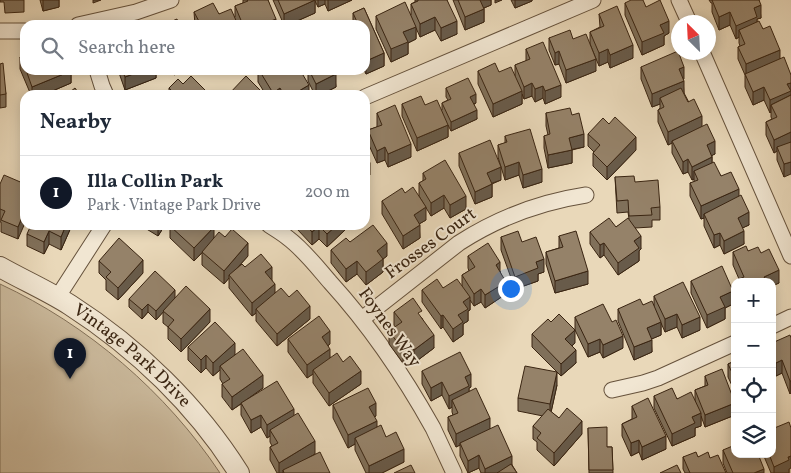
<!DOCTYPE html>
<meta charset="utf-8">
<style>
:root{--surface:#fff;--page:#f6f6f7;--text:#1f2937;--muted:#747a83;--line:#e0e1e3;--accent:#111827}
body{margin:0;font-family:Vollkorn,serif;background:var(--page);color:var(--text)}
.controls{position:absolute;right:15px;bottom:15px;display:grid;overflow:hidden;border-radius:10px;box-shadow:0 2px 12px #0003}
.controls button{width:45px;height:45px;display:grid;place-items:center;padding:0;border:0;border-bottom:1px solid var(--line);background:var(--surface);color:var(--text);font:25px sans-serif}
.compass{position:absolute;left:671px;top:15px;width:45px;height:45px;border-radius:50%;background:var(--surface);box-shadow:0 2px 12px #0003;rotate:336deg}
.you{position:absolute;left:510px;top:288px;width:18px;height:18px;margin:-12px;border:4px solid #fff;border-radius:50%;background:#1a73e8;box-shadow:0 0 0 8px #1a73e833}
.badge{display:grid;place-items:center;width:32px;height:32px;border-radius:50%;background:var(--accent);color:#fff;font-size:16px;font-weight:700}
.pin{position:absolute;translate:-50% -41px;filter:drop-shadow(0 1px 2px #0008)}
.pin::after{content:'';position:absolute;top:26px;width:18px;height:15px;background:inherit;clip-path:polygon(0 0,100% 0,50% 100%)}
.list{margin:0;padding:0;list-style:none}
h2{display:flex;justify-content:space-between;align-items:center;height:65px;margin:0;padding:0 20px;font-size:21px}
h2 small{font-size:16px;font-weight:400;color:var(--muted)}
.list li{display:grid;grid-template-columns:32px 1fr auto;gap:15px;align-items:center;box-sizing:border-box;height:75px;padding:0 20px;border-top:1px solid var(--line)}
.list b{display:block;font-size:19px;white-space:nowrap}
.list p{margin:0;font-size:16px;white-space:nowrap;color:var(--muted)}
.list em{font-size:16px;font-style:normal;color:var(--muted)}
.icon{flex:none;width:28px;height:28px;fill:none;stroke:currentColor;stroke-width:2;stroke-linecap:round;stroke-linejoin:round}
.map{position:relative;flex:none;width:791px;height:473px;overflow:hidden}
.search{position:absolute;background:var(--surface);box-shadow:0 2px 12px #0003;left:20px;top:20px;width:350px;height:55px;display:flex;align-items:center;gap:12px;box-sizing:border-box;padding:0 18px;border-radius:15px;color:var(--muted);font-size:19px}
.panel{position:absolute;background:var(--surface);box-shadow:0 2px 12px #0003;left:20px;top:90px;width:350px;height:140px;border-radius:15px}
.map>svg:first-child{display:block}
.green{fill:#cbba9d;stroke:#827058}
.lines{fill:none;stroke-linecap:round;stroke-linejoin:round}
.minor-casing{stroke:#66523c;stroke-width:17}
.tertiary-casing{stroke:#66523c;stroke-width:22}
.minor{stroke:#f1e6d2;stroke-width:15}
.tertiary{stroke:#f1e6d2;stroke-width:20}
.wall{fill:#80705a;stroke:#3a2512}
.shaded-wall{fill:#685b4a;stroke:#3a2512}
.building{fill:#958269;stroke:#3a2512}
.labels{text-anchor:middle;dominant-baseline:central;stroke-width:4;stroke-linejoin:round;paint-order:stroke}
.street-label{font-size:18px;fill:#3a2512;stroke:#f1e6d2}
</style>
<div class="map">
<svg width="791" height="473" viewBox="0 0 791 473">
<rect width="100%" height="100%" fill="#e9d8b9"/>
<filter id="stains"><feTurbulence type="fractalNoise" baseFrequency=".004" numOctaves="4"/><feColorMatrix values="0 0 0 0 .2 0 0 0 0 .09 0 0 0 0 .02 0 0 0 .5 -.17"/></filter>
<radialGradient id="worn" r=".72"><stop offset=".6" stop-color="#630" stop-opacity="0"/><stop offset="1" stop-color="#630" stop-opacity=".3"/></radialGradient>
<!-- green -->
<path class="green" d="M0 284C88 325 166 392 220 473H0Z"/>
<g class="lines">
<defs>
<path id="minor" d="M679 0 689 22
M78 25 136 12 171 0
M0 31H25
M702 52 791 256
M97 70 102 86 106 95
M365 97 593 0
M269 225C275 229 282 233 288 238 304 250 317 267 330 282 370 326 404 376 433 428 440 443 447 458 454 473
M57 298 104 225
M362 319 459 243C498 218 540 202 586 195
M772 326 791 317
M612 390 643 383 658 378 735 343"/>
<g id="tertiary">
<path id="s1" d="M0 267C23 280 48 291 70 305 137 348 197 406 239 473"/>
</g>
</defs>
<!-- minor casing -->
<use href="#minor" class="minor-casing"/>
<!-- tertiary casing -->
<use href="#tertiary" class="tertiary-casing"/>
<!-- minor -->
<use href="#minor" class="minor"/>
<!-- tertiary -->
<use href="#tertiary" class="tertiary"/>
</g>
<!-- wall -->
<path class="wall" d="M0 0H24V12L5 13 4 2H0Z
M40 0H59V7L43 11Z
M243 0H268L276 25H195L194 12 219 14 235 17V6L243 3Z
M273 0H352L328 11 325 4 318 7 315 1V13L288 25H284Z
M415 0H447L457 34 441 41 435 30 420 37 416 28V39L408 43V54L391 62 376 29V16L411 15V4L415 2Z
M453 0H491V5L484 8V22L465 30Z
M511 0H532V1L515 8Z
M709 0H759L761 18 757 19V22L763 29 780 59 791 75 784 177 777 160V151L774 153 766 135V122L772 119 771 117V112L770 113 764 100 753 105 745 87V75L738 59V47L740 46 739 43V37L736 39 730 25 719 30 712 12V3H711Z
M625 3 646 7 669 33 664 36V45L642 55 625 15Z
M364 8 384 53V66L366 74 364 70H365V25H353V13Z
M599 14 633 58 610 68 608 62 599 66 590 44V32L600 27Z
M549 38 573 39 596 71 566 83 559 64 555 65 549 50Z
M526 49 561 97 545 104 543 98 535 102 532 96 524 99 522 94V104L493 117 478 84V71L499 72 515 76V65L526 61Z
M25 55V70H71V83L43 95H31L20 69V57Z
M0 64 6 94V107L0 108Z
M641 67 684 79 683 80 684 93 702 127 715 154 712 155V163L721 176 739 197 749 225 742 228 744 244 724 254 720 245 714 248 704 226V218L701 219 690 196V183L694 182V179L692 180 688 172 683 174 672 153V143L668 145 658 122V110L660 108V104L652 107 641 79Z
M118 70H156V78L125 90Z
M258 70H300L309 95H266L258 82Z
M308 70H336L334 71 336 87 320 95H315L308 81Z
M169 88 207 95H169Z
M446 88 476 103 474 104 477 119 451 131 448 125V137L417 151 402 116V104L425 105 442 110V103L448 100 446 97Z
M377 113 411 157 388 167 385 160 377 163 368 143V130L377 127Z
M546 113 572 115 584 147 572 150V163L548 168 544 148V136L548 135 546 126Z
M588 134 636 150 607 180 593 166V153L594 152 588 146Z
M505 136 542 182 523 188 519 175 505 180 498 157V145L505 143Z
M459 153 501 180 492 184V197L475 204 459 166Z
M423 173 466 209 450 218 444 208 431 216 419 196V183L423 181Z
M615 177 635 182 660 207V220H652V227L635 228 641 249 639 251V261L618 275 604 255 600 258 590 244V232L616 227 629 219 628 212 617 213Z
M0 184H25L18 239 1 232V222H0Z
M405 193 426 220 419 224 420 238 403 249 382 214V201Z
M72 225 61 250 49 244 44 254 27 246V234Z
M140 225H165L158 236Z
M297 225H346V229L327 247 319 239 312 245 297 229Z
M170 226 214 238 248 256 237 268 245 267 272 280 275 293 289 297 310 319 277 346 256 321V313L252 316 229 288V278L224 284 202 265V253L194 261 170 238Z
M559 236 588 284 555 293 546 264V252L559 248Z
M501 237 522 242 544 272 538 274V281L515 289 501 250Z
M350 242 387 256 383 259V272L366 285 357 274 346 282 331 263V250Z
M748 251 761 253 779 283 772 286V282H739V279L733 265V252Z
M468 256 500 271 506 294 485 308 481 302 474 306 470 300V310L468 311V321L463 324V335L453 342 443 327 441 329 422 302V290L462 286V275L469 271 468 268Z
M99 261 143 273 118 300 106 290V280L99 273Z
M691 281 733 304 725 308V319L707 328 691 293Z
M654 296 700 330 682 338 677 327 665 332 661 323V335L651 339 652 352 634 360 618 321V309L643 305 654 306Z
M175 298 210 322 181 352 168 339V327L163 323V312L156 320 148 312 142 319 129 307V299Z
M394 312 422 318 434 348 414 363 410 357 403 363 389 344V331L395 327 394 325Z
M575 317 623 348 603 358 600 352 588 357 575 330Z
M532 334 575 343 572 346 576 363 561 376 532 347Z
M791 338V393L790 394 782 373 776 376 772 367V343Z
M288 339 330 344 328 346 330 358 361 384 329 406 313 383V374L307 378 288 352Z
M188 347 235 355 263 388 250 397 294 416 315 454 309 458 330 473H277L270 460V447L272 446 270 442V436L267 438 261 427 251 433 241 415V404L232 410 222 397V384H223L220 379V370L213 376 206 368 201 373 188 360Z
M735 361V392L728 377V364Z
M422 371 471 387 469 388V391L490 429 517 473H481L479 468 468 473 460 456V445L456 447 448 430V417L453 415 452 412V407L449 409 442 395 431 401 422 384Z
M705 376 735 401V415L705 427 701 416V426L695 428V436L672 446 654 408V396L695 401V390L705 386Z
M557 385 551 412 559 418 582 434 554 466 537 450V442L533 439V426L543 416 518 411V398Z
M333 405 376 416 374 417 377 427 386 437 404 462 382 473H366L355 450V444L348 448 333 418Z
M632 406 666 449 642 460 639 452 631 456 622 436V424L632 419Z
M588 428 607 447H612L613 473H589Z
M723 450 764 473H727L723 463Z
M763 454H772L789 469V473H771Z
M683 457H698L710 458 726 473H685L683 469Z"/>
<!-- shaded-wall -->
<path class="shaded-wall" d="M43 0H59V7L43 11Z
M93 0H101L93 3Z
M315 0V13L288 25H284V14Z
M318 0H325V4L318 7Z
M328 0H352L328 11Z
M479 0H491V5L479 10Z
M495 0H502L495 3Z
M515 0H532V1L515 8Z
M761 5V18L757 19V30H739V37L736 39V26L754 8Z
M484 9V22L465 30V17Z
M730 12V25L719 30V17Z
M435 17V30L420 37V24Z
M276 19V25H261Z
M457 21V34L441 41V28Z
M669 21V33L664 36V45L642 55V42L660 25Z
M416 27V39L408 43V54L391 62V49L403 32Z
M633 45V58L610 68V55Z
M608 49V62L599 66V53Z
M780 50V62L746 77V64Z
M559 51V64L555 65V53Z
M384 53V66L366 74V61Z
M596 59V71L566 83V70Z
M684 67V79L679 82V69Z
M144 70H156V78L125 90V77Z
M174 70H187L174 75Z
M71 71V83L43 95H32V87Z
M336 74V87L320 95H316V84Z
M684 81V94L660 98V104L652 107V94Z
M532 83V96L524 99V87Z
M791 83V95L771 105V112L770 113V100L787 84Z
M309 85V95H292Z
M561 85V97L545 104V91Z
M543 86V98L535 102V89Z
M764 87V100L753 105V92Z
M280 88V95H273V93Z
M522 91V104L493 117V104Z
M476 94V103L470 105V97Z
M477 110V119L451 131V122Z
M702 116V129L672 141V143L668 145V132Z
M448 125V137L417 151V138Z
M791 132V145L777 147V151L774 153V140Z
M584 134V147L569 150V138Z
M636 137V150L607 180V167Z
M715 141V154L707 158V145Z
M411 144V157L388 167V154Z
M385 147V160L377 163V151Z
M572 150V163L548 168V155Z
M712 157V170L694 171V179L692 180V167Z
M688 159V172L683 174V162Z
M519 162V175L505 180V167Z
M791 162V174L784 177V164Z
M370 163V175L365 178V165Z
M501 167V180L487 185V173Z
M542 169V182L523 188V175Z
M492 184V197L475 204V192Z
M739 189V202L704 214V218L701 219V206Z
M444 195V208L431 216V203Z
M466 196V209L450 218V205Z
M426 207V220L414 227V215Z
M25 210V223L18 239V227Z
M749 212V225L738 230V218Z
M66 225H72L61 250V237Z
M158 225H165L158 236Z
M337 225H346V229L327 247V234Z
M420 225V238L403 249V236Z
M319 226V239L312 245V232Z
M214 227V240L194 261V248Z
M49 231V244L44 254V242Z
M744 231V244L724 254V241Z
M720 233V245L714 248V235Z
M641 236V249L639 251V261L618 275V263L634 241Z
M248 243V256L230 276 229 275V278L224 284V271Z
M387 243V256L383 259V272L366 285V272L377 251Z
M604 243V255L600 258V245Z
M544 259V272L538 274V281L515 289V277L536 262Z
M143 260V273L118 300V288Z
M357 261V274L346 282V269Z
M500 262V275L496 265Z
M272 267V280L265 285V272Z
M779 270V283L772 286V282H764V277Z
M588 271V284L555 293V281Z
M506 282V294L485 308V295Z
M275 284V297L256 309V313L252 316V303Z
M481 289V302L474 306V294Z
M175 290V299L156 320V311Z
M733 291V304L725 308V319L707 328V315L720 297Z
M470 297V310L468 311V321L463 324V335L453 342V329L458 315 463 302Z
M148 304V312L142 319V310Z
M310 306V319L277 346V334Z
M210 309V322L181 352V339Z
M677 314V327L665 332V319Z
M443 315V327L441 329V316Z
M700 317V330L682 338V325Z
M661 322V335L647 341V328Z
M575 330V343L565 352V339Z
M330 331V344L322 350V337Z
M434 335V348L414 363V350Z
M623 336V348L603 358V345Z
M600 339V352L588 357V344Z
M652 340V352L634 360V347Z
M235 343V356L220 366V370L213 376V363Z
M410 345V357L403 363V350Z
M330 349V361L313 370V374L307 378V365Z
M576 350V363L561 376V364Z
M206 355V368L201 373V360Z
M782 360V373L776 376V363Z
M361 371V384L329 406V393Z
M557 372V385L550 417V404Z
M471 374V387L469 388V398L452 400V407L449 409V396L465 377Z
M263 375V388L232 410V397Z
M790 381H791V393L790 394Z
M442 382V395L431 401V388Z
M376 403V416L369 419V407Z
M735 403V415L705 427V415Z
M294 409V422L270 430V436L267 438V425Z
M701 413V426L695 428V436L672 446V434L692 417Z
M261 415V427L251 433V420Z
M490 418V431L460 443V445L456 447V434Z
M377 421V434L355 438V444L348 448V435Z
M582 421V434L554 466V453Z
M666 436V449L642 460V447Z
M639 440V452L631 456V443Z
M315 441V454L284 472 283 470V473H279V463Z
M404 449V462L382 473H369V466Z
M479 455V468L468 473V461Z
M512 456V469L504 473H485V469Z
M791 456V468L789 469V473H774V467Z
M764 469V473H754Z"/>
<!-- building -->
<path class="building" d="M247 0H268L276 19 261 25H251L250 24 247 25H243L235 6 248 1Z
M278 0H315L284 14Z
M418 0H447L457 21 441 28 435 17 420 24 411 4 418 1Z
M458 0H480L484 9 465 17Z
M631 0H643L646 7 660 0 669 21 660 25 664 33 642 42 625 3Z
M712 0H759L761 5 754 8 757 17 736 26 730 12 719 17Z
M405 2 416 27 403 32 408 42 391 49 376 16Z
M213 3 219 14 231 9 238 25H201L194 12Z
M617 6 633 45 610 55 608 49 599 53 590 32 604 26 599 14Z
M364 8 384 53 366 61 365 25H355L358 24 353 13Z
M177 19 179 25H163Z
M759 21 763 29 770 26 780 50 746 64 738 47 745 44 739 30Z
M570 30 573 39 586 34 596 59 566 70 559 51 555 53 549 38Z
M543 42 561 85 545 91 543 86 535 89 532 83 524 87 515 65 530 59 526 49Z
M678 51 684 67 679 69 684 81 652 94 641 67Z
M25 55V69L20 57Z
M784 57 791 75V83L787 84 791 91 770 100 764 87 753 92 745 74Z
M3 63 6 94 0 95V64Z
M495 63 499 72 511 67 522 91 493 104 478 71Z
M26 70H71V71L32 87Z
M122 70H144L125 77Z
M259 70H300L309 85 292 95H284L280 88 273 93Z
M309 70H334L336 74 316 84Z
M191 76 207 92 204 95H176L169 88 178 79 183 84Z
M246 76 262 92 259 95H228Z
M468 78 476 94 470 97 477 110 451 122 442 103 451 99 446 88Z
M75 88 80 95H66Z
M681 88 688 102 694 99 702 116 668 132 658 110 664 107 660 98Z
M791 95V132L774 140 766 122 777 117 771 105Z
M421 96 425 105 437 100 448 125 417 138 402 104Z
M395 105 411 144 388 154 385 147 377 151 368 130 382 125 377 113Z
M570 108 572 115 579 113 584 134 569 138 572 150 548 155 544 136 550 134 546 113Z
M615 117 636 137 607 167 593 153 600 145 588 134 603 118 609 124Z
M707 124 715 141 707 145 712 157 692 167 688 159 683 162 672 141Z
M530 129 542 169 523 175 519 162 505 167 498 145 507 142 505 136Z
M490 140 501 167 487 173 492 184 475 192 459 153Z
M791 142V162L784 164 777 147Z
M365 152 370 163 365 165Z
M445 160 466 196 450 205 444 195 431 203 419 183 426 179 423 173Z
M714 162 721 176 731 172 739 189 701 206 690 183 698 180 694 171Z
M4 175 25 184V210L18 227 1 220 5 211 0 209V184Z
M634 176 635 182 658 180 660 207 651 208 652 215 629 216 628 200 617 201 615 177Z
M413 187 426 207 414 215 420 225 403 236 382 201 402 188 405 193Z
M741 195 749 212 738 218 744 231 724 241 720 233 714 235 704 214Z
M609 218 616 227 628 218 641 236 634 241 639 248 618 263 604 243 600 245 590 232Z
M31 225H66L61 237 49 231 44 242 27 234Z
M171 225H212L214 227 194 248 170 226Z
M306 225H337L327 234 319 226 312 232Z
M373 225 387 243 377 251 383 259 366 272 357 261 346 269 331 250 346 238 350 242Z
M232 229 248 243 224 271 202 252 219 232 225 237Z
M518 231 522 242 536 237 544 259 536 262 538 268 515 277 501 237Z
M576 231 588 271 555 281 546 252 563 247 559 236Z
M119 238 143 260 118 288 106 277 111 272 99 261Z
M488 243 500 262 496 265 506 282 485 295 481 289 474 294 462 275 475 267 468 256Z
M746 246 748 251 758 247 761 253 769 249 779 270 764 277 767 282H740L739 279 744 277 733 252Z
M261 254 272 267 265 272 275 284 252 303 229 275 242 264 245 267Z
M722 266 733 291 720 297 725 307 707 315 691 281Z
M155 271 175 290 156 311 148 304 142 310 129 299Z
M437 279 443 288 457 279 470 297 463 302 468 309 458 315 463 322 453 329 443 315 441 316 422 290Z
M683 282 700 317 682 325 677 314 665 319 654 296Z
M186 286 210 309 181 339 168 327 174 320 163 311Z
M281 288 289 297 297 290 310 306 277 334 256 309Z
M413 298 422 311 418 313 434 335 414 350 410 345 403 350 389 331 402 322 394 312Z
M640 299 643 305 652 301 661 322 647 328 652 340 634 347 618 309Z
M603 304 612 322 616 320 623 336 603 345 600 339 588 344 575 317Z
M559 314 575 330 565 339 576 350 561 364 532 334 548 319 551 322Z
M319 316 330 331 322 337 330 349 307 365 288 339Z
M215 322 235 343 213 363 206 355 201 360 188 347Z
M790 335 791 338V381H790L782 360 776 363 772 354V343Z
M243 349 263 375 232 397 222 384 230 379 220 366Z
M460 352 471 374 465 377 469 386 449 396 442 382 431 388 422 371Z
M337 353 343 362 350 356 361 371 329 393 313 370Z
M735 361V379L728 364Z
M525 366 557 372 550 404 518 398Z
M722 369 735 403 705 415 695 390 708 385 705 376Z
M277 381 294 409 267 425 261 415 251 420 241 403Z
M368 388 376 403 369 407 377 421 348 435 333 405Z
M476 388 490 418 456 434 448 417 458 413 452 400Z
M672 388 677 399 691 392 701 413 692 417 695 423 672 434 654 396Z
M648 398 666 436 642 447 639 440 631 443 622 424 637 417 632 406Z
M567 408 582 421 554 453 537 438 541 433 533 426 548 409 559 418Z
M298 413 315 441 279 463 270 447 278 443 270 430Z
M789 422 791 428V456L788 457 789 460 774 467 769 454H772V429Z
M381 425 386 437 396 432 404 449 369 466 355 438Z
M498 425 512 456 485 469 479 455 468 461 460 443Z
M607 427V447H612L613 470H589L588 428Z
M735 445V454H758L764 469 754 473H733L723 450Z
M320 452 330 473H284L283 470Z
M696 452 698 457 708 452 710 458 718 455 726 473H690L683 457Z
M511 464 517 473H497Z
M411 465 415 473H394Z
M677 465 681 473H660Z"/>
<g class="labels">
<!-- street labels -->
<g class="street-label">
<text transform="translate(431 244) rotate(-36)">Frosses Court</text>
<text transform="translate(389 328) rotate(54)">Foynes Way</text>
<text stroke="none"><textPath href="#s1" startOffset="160">Vintage Park Drive</textPath></text>
</g>
</g>
<rect width="100%" height="100%" filter="url(#stains)"/>
<rect width="100%" height="100%" fill="url(#worn)"/>
</svg>
<div class="controls">
<button>+</button>
<button>−</button>
<button><svg class="icon" aria-label="locate" viewBox="0 0 24 24"><circle cx="12" cy="12" r="6"/><path d="M12 2v4M12 18v4M2 12h4M18 12h4"/></svg></button>
<button><svg class="icon" aria-label="layers" viewBox="0 0 24 24"><path d="M12 4l9 5-9 5-9-5zM3 14l9 5 9-5"/></svg></button>
</div>
<svg class="compass" viewBox="-18 -18 36 36"><path d="M0-13l5 13h-10z" fill="#e53935"/><path d="M0 13l5-13h-10z" fill="#747a83"/></svg>
<div class="you"></div>
<div class="pin badge" style="left:70px;top:379px">1</div>
<div class="search"><svg class="icon" aria-label="search" viewBox="0 0 24 24"><circle cx="10" cy="10" r="6"/><path d="M15 15l6 6"/></svg>Search here</div>
<section class="panel">
<h2>Nearby<small></small></h2>
<ul class="list">
<li><span class="badge">1</span><div><b>Illa Collin Park</b><p>Park · Vintage Park Drive</p></div><em>200 m</em></li>
</ul>
</section>
</div>
